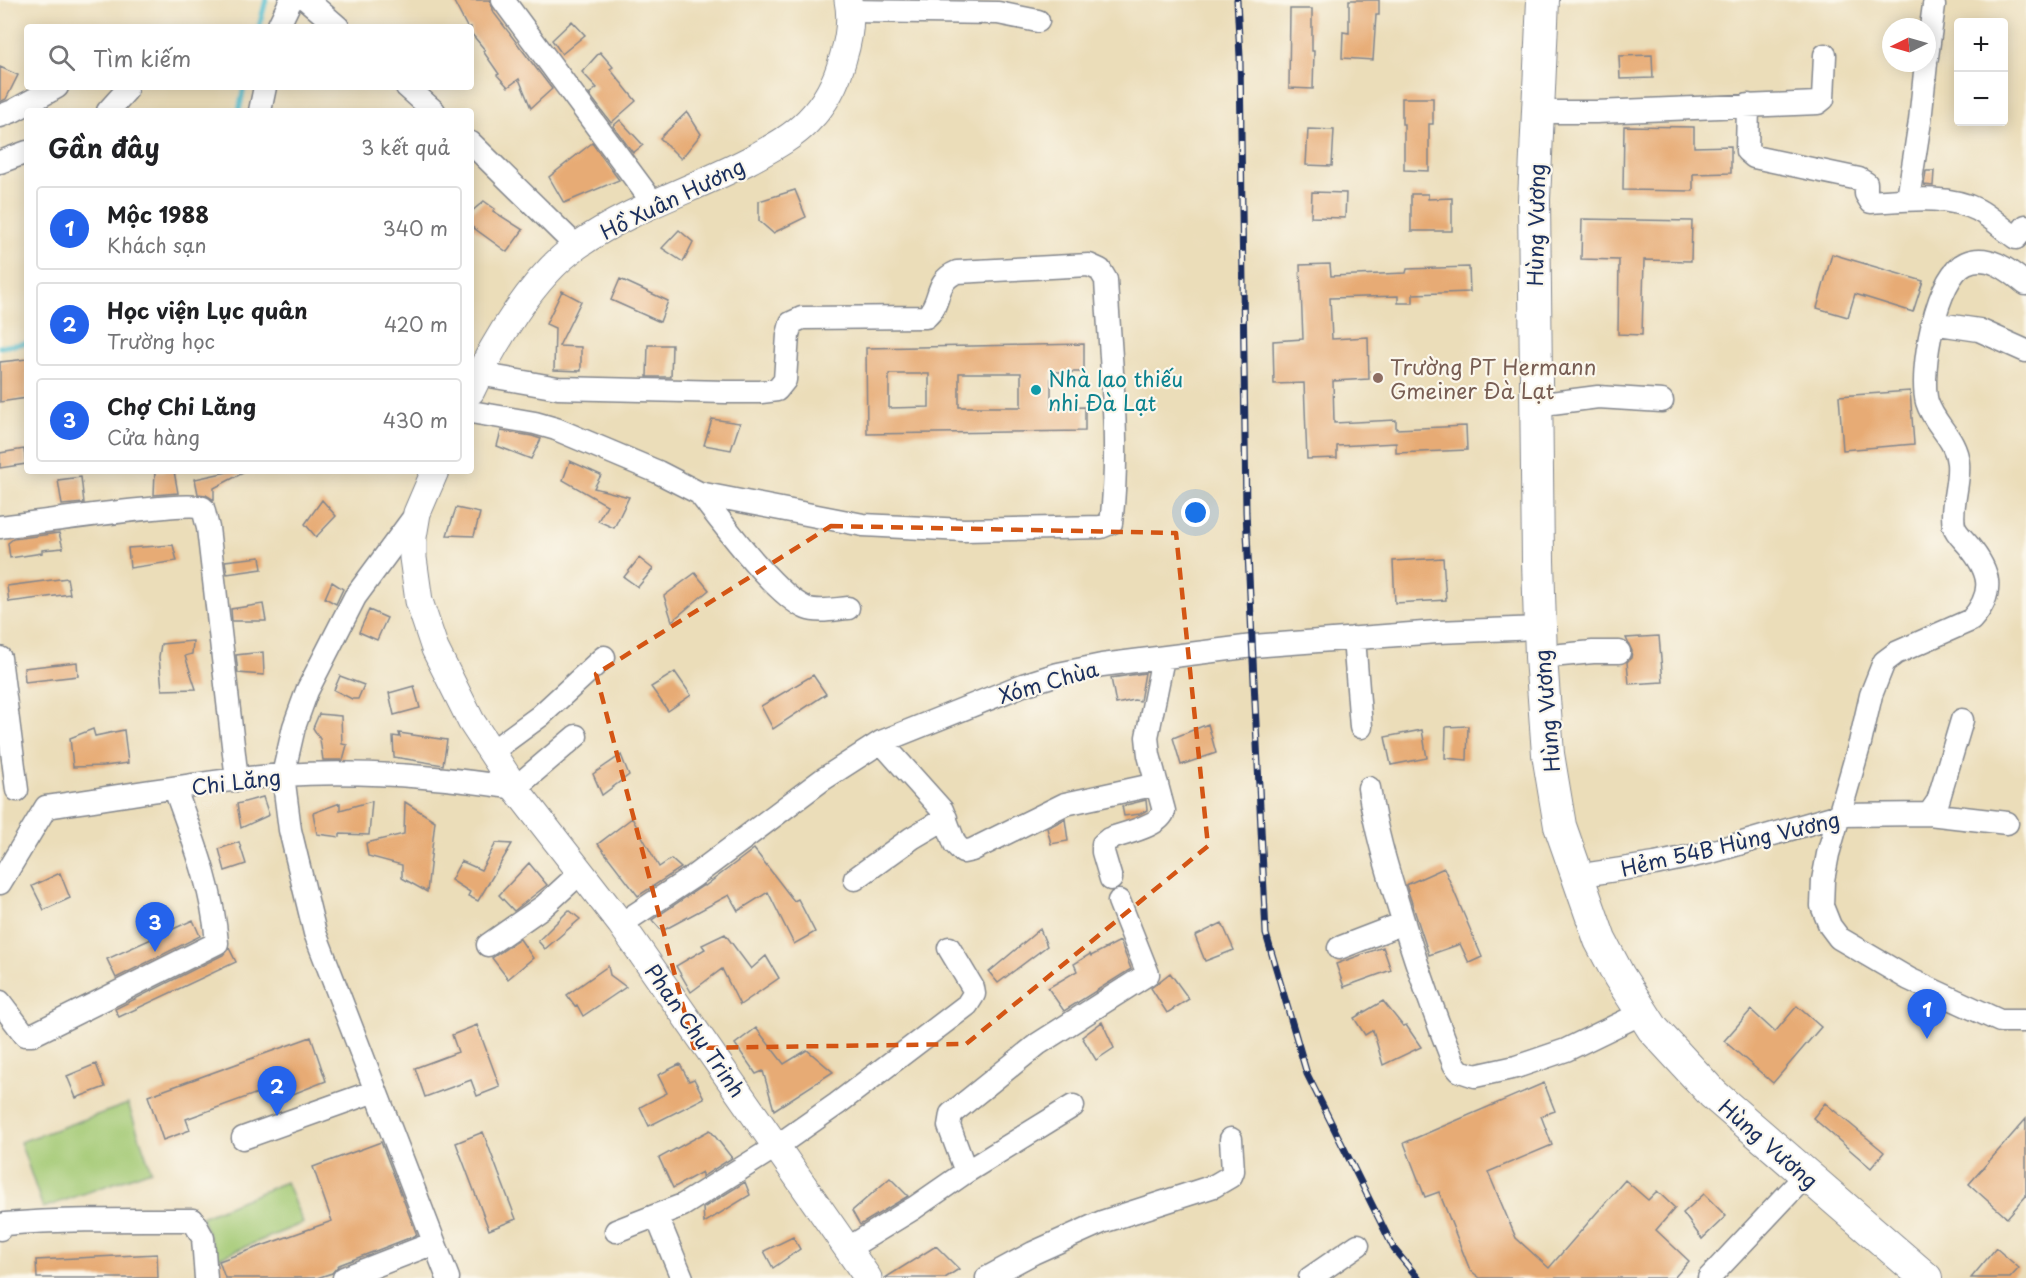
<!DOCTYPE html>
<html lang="vi">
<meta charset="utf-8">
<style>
:root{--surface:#fff;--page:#f6f6f6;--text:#202124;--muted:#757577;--line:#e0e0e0;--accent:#2563eb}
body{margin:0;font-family:"Playpen Sans",sans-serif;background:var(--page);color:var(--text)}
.controls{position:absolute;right:18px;top:18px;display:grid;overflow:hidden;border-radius:6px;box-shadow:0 3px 15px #0003}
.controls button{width:54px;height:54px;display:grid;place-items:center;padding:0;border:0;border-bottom:2px solid var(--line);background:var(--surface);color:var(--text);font:30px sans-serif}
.compass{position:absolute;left:1882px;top:18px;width:54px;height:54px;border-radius:50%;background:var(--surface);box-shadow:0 3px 15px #0003;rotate:265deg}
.you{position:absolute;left:1196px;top:513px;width:21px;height:21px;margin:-15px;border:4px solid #fff;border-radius:50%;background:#1a73e8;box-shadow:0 0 0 9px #1a73e833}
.badge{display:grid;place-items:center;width:39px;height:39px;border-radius:50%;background:var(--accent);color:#fff;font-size:20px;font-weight:700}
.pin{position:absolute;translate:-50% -50px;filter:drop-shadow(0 2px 3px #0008)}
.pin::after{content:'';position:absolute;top:32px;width:21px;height:18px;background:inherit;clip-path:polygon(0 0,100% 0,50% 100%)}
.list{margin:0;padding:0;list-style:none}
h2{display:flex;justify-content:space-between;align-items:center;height:78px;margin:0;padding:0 24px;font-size:26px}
h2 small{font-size:20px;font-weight:400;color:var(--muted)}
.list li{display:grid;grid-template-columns:39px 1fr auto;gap:18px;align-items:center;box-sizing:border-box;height:84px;margin:0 12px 12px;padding:0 12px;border:2px solid var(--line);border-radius:6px}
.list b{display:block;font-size:22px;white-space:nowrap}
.list p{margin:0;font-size:20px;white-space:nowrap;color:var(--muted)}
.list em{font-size:20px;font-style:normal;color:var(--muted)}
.icon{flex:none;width:33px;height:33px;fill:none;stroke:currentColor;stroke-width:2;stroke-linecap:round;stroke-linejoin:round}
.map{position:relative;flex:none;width:2026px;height:1278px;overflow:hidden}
.search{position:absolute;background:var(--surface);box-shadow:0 3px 15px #0003;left:24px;top:24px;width:450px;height:66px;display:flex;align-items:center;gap:15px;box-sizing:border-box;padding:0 21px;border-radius:6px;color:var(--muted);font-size:22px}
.panel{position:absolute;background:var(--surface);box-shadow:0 3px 15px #0003;left:24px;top:108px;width:450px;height:366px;border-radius:6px}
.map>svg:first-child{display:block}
.green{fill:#a3c973;stroke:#5f7c68;stroke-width:1.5}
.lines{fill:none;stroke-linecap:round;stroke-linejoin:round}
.stream{stroke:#53becf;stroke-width:5}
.building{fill:#e7ab75;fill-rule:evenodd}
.minor-casing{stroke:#83868c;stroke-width:25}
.major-casing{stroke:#83868c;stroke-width:29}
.highway-casing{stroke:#83868c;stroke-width:34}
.minor{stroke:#fff;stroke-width:22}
.major{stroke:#fff;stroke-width:27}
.highway{stroke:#fff;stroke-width:32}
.rail-casing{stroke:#1b2f5e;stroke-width:7}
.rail{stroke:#fbf7ec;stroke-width:4.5;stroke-dasharray:14;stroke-linecap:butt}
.marked{fill:none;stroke:#d45514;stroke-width:4.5;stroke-dasharray:12 8;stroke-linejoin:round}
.education-dot{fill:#8d6e63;stroke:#fbf7ec;stroke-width:2}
.culture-dot{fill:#0f9aa8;stroke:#fbf7ec;stroke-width:2}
.labels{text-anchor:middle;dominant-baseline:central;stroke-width:4.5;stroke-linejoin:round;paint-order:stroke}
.street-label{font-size:21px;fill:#1b2f5e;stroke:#fbf7ec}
.education-label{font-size:21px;fill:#785e54;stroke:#fbf7ec;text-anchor:start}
.culture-label{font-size:21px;fill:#0d838f;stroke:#fbf7ec;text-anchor:start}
</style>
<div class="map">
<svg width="2026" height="1278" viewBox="0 0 2026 1278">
<rect width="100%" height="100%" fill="#fbf7ec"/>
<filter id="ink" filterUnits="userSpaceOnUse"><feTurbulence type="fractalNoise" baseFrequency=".0167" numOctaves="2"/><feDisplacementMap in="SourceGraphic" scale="12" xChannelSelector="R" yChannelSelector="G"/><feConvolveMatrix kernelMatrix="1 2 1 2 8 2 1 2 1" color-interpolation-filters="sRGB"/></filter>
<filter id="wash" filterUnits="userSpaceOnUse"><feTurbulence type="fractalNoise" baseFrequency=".008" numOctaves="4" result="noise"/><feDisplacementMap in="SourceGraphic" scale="24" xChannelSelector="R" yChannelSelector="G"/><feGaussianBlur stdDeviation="1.35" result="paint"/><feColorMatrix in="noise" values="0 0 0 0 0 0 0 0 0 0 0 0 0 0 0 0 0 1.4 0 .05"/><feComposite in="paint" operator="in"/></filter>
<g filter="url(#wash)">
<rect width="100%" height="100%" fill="#ebddb9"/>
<!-- green -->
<path class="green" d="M128 1104 151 1170 43 1208 20 1142Z
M286 1182 303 1223 218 1258 201 1217Z"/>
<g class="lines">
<!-- stream -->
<path class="stream" d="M259 27 266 0
M239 111 244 87
M0 347 27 343"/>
</g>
<g id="blocks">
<!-- building -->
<path class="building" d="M453 0H490L494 13 552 89 531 108 519 79 508 87 497 75 499 74 483 51 485 50 471 33V27H467Z
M1349 0H1379V15H1376L1373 60 1342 58 1343 32 1349 33Z
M1290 9H1312V51H1314L1313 89 1289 88Z
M572 21 585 35 562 54 552 40Z
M600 52 613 67 610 69 636 101 611 123 589 94 597 88 582 72Z
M1652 55 1653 78 1620 79 1619 56Z
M0 67 18 75 6 99 0 102Z
M1402 98H1433V124H1429V171L1404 170V124H1402Z
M687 112 701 134 681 159 660 138Z
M620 120 643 145 633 153 613 126Z
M1624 126 1694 127V147L1731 146V173L1693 174V191L1623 190Z
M1308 129 1334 130 1332 166 1306 165Z
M592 143 619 180 564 203 549 177Z
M1926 171H1934L1933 186 1924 185Z
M795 190 806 217 773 233 759 221V201Z
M1312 192 1346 193 1345 218 1311 217Z
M1411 194H1428V199L1452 198V231H1411Z
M484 201 495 209 493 211 523 230 507 252 471 226V212Z
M1582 219 1692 221 1691 261 1644 260 1642 335 1618 334 1619 260 1581 259Z
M679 230 693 242 683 262 662 248Z
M1832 254 1923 281 1913 312 1855 294 1848 317 1817 308Z
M1330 264 1331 276 1406 273 1407 269 1469 267 1470 292 1413 294V303H1398V296L1330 298 1332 339 1368 337 1369 379 1333 381 1334 423 1396 420V429L1466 426 1467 450 1396 453V443L1337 446V458L1307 459 1304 383 1274 384 1273 341 1303 339 1300 265Z
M620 279 668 301 660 322 611 300Z
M562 291 581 301 559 346 581 347V371L554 370 555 328 546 324Z
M1084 344V372H1051V408L1085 407V431L867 434 866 348ZM959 373H1021V407H959ZM889 374H929V407L889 408Z
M648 345H672L671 377H647Z
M27 359V398L0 402V362Z
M1910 391 1914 444 1843 450 1839 396Z
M712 419 740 423 731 450 704 445Z
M501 431 532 436 541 439 531 459 497 446Z
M24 449 26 464 0 468V453Z
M570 461 601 475 594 488 629 497 614 528 598 521 607 505 563 480Z
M155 471H174L178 493 154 495Z
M232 471H242L243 473 214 488V500L206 495 198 494 195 479Z
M81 477 84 503 62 505 58 480Z
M322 500 336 516 316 537 305 524Z
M456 508 480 513 474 536 447 535Z
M59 533 63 548 42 550V553L10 558 8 543 13 539Z
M173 545 177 561 130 568 128 548Z
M260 557 262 569 227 574 225 561Z
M639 558 653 569 638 587 624 577Z
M1443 558 1446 600 1395 603 1393 561Z
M695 573 709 590 672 621 664 596Z
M67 578 70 594 9 602 7 586Z
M332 582 343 589 336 604 325 598Z
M263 604 266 621H232L231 609Z
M369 610 387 618 377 640 359 632Z
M1659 636 1663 682 1629 684 1627 662 1631 658 1632 651 1626 638Z
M193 641 192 654 185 656 196 689 162 690 159 657 161 644Z
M263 652 264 675 238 673 236 655Z
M77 662 78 676 25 682 24 668Z
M675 672 691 695 668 711 651 687Z
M1145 673 1140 701 1134 700 1116 704 1111 678Z
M813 675 826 694 773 729 761 706Z
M340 676 364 685 358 699H352L334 690Z
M414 686 420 708 394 715 389 693Z
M319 714 341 716 342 744 347 745 343 760H323L320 739 313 728Z
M1208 724 1216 753 1181 765 1173 738Z
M1468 726 1467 760 1445 758 1446 727Z
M93 729 95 736 124 730 128 763 104 766 73 767 70 738Z
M1422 730 1427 758 1391 765 1385 737Z
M399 733 447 740 443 765 394 757 393 736 400 737Z
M621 755 629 775 602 795 593 774Z
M263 797 269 815 241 828 237 804Z
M1146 800 1147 810 1140 814 1124 816 1122 806Z
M372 801 369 835 340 834V837L317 834 313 813 340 803V810Z
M405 802 435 821 427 892 402 878V865L368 856 366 843 404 834Z
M632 818 659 867 671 859 681 868 638 896 598 844Z
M1065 819 1068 841 1051 844 1047 828Z
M239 842 246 864 225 871 219 849Z
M496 843 512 844 478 901 468 896 470 892 451 880 461 861 481 870Z
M754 849 794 901 798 899 815 932 794 944 768 892 738 911 729 895 662 931 652 920 704 885 705 886Z
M529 863 547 885 514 911 499 895Z
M1444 868 1482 957 1469 963 1460 944 1429 955 1406 885Z
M60 873 70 898 44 910 32 886Z
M569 910 580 919 545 949 538 941Z
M193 920 200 936 116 978 107 959Z
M1222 923 1234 950 1205 961 1195 936Z
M1040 929 1047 946 998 983 989 972Z
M725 934 751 969 766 956 779 978 740 1005 722 969 691 992 676 966 705 949 702 945Z
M520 939 533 958 508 979 492 958Z
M1120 941 1131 969 1064 1011 1048 988 1077 971 1074 964 1090 954 1091 956Z
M1383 947 1391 970 1344 987 1336 964Z
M229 948 236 962 119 1017 115 1009 223 955Z
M608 966 610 975 626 987 583 1016 577 1005 575 1006 567 995Z
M1170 973 1189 999 1167 1013 1151 988Z
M1383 1001 1403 1026 1406 1025 1421 1047 1383 1065 1373 1030 1365 1035 1354 1018Z
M1797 1006 1821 1027 1773 1083 1724 1041 1751 1010 1775 1032Z
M1102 1022 1114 1048 1096 1060 1082 1037Z
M477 1025 500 1087 477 1096 471 1080 425 1097 415 1068 458 1052 452 1035Z
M756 1028 784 1064 807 1050 833 1072 774 1110 763 1071 756 1074 735 1044Z
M311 1037 326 1081 293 1094 288 1082 186 1119 190 1130 163 1140 148 1096Z
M96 1064 105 1087 76 1098 67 1076Z
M680 1064 689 1081 694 1079 704 1098 649 1126 640 1107 667 1093 658 1075Z
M1544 1083 1555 1111 1541 1116 1552 1145 1488 1172 1516 1238 1549 1268 1625 1180 1648 1200 1657 1191 1675 1208 1656 1230 1689 1261 1674 1278H1480L1470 1270 1439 1192 1425 1197 1404 1143Z
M1825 1103 1884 1152 1871 1168 1813 1118Z
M2026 1119V1196L2007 1218 1969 1184Z
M710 1130 732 1158 702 1177V1172L673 1188 659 1158Z
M483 1132 516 1219 489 1230 456 1143Z
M381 1142 417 1235 339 1265 332 1273 317 1278H225L219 1261 332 1221 313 1167Z
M890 1178 908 1196 860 1225 852 1211Z
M745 1182 750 1195 704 1223 703 1208Z
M1704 1194 1726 1216 1702 1239 1683 1213Z
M793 1237 800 1249 773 1268 764 1251Z
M936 1246 959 1269 945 1278H885Z
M1996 1248 2019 1268 2010 1278H1971Z
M157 1254 158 1278H37L36 1260Z"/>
</g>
</g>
<g filter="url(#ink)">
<use href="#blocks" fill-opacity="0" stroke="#83868c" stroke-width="1.5"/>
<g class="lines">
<defs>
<path id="minor" d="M307 0 338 27
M503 0 654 204
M850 11 998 13 1038 21
M278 27 291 0
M1927 57 1934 5
M407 87 434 111
M1748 105 1747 151 1754 157 1859 179 1866 183V194L1871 202C1905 200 1947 194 1978 210 1991 217 2003 229 2016 238L2026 226
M108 111 126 91
M260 111 265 87
M1538 112H1596L1818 103 1823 99 1825 55
M0 116 13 111 57 87
M471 143 576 246
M0 162 27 152
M1908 199 1920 121 1926 63
M2026 284C2009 270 1988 253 1966 263 1936 276 1919 373 1927 402 1934 425 1956 438 1958 463 1960 483 1950 506 1954 526 1956 533 1963 539 1968 545 1990 571 1996 592 1971 620L1896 653 1884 662 1871 695 1860 743 1828 854 1823 880 1822 906 1830 926 1839 938 1909 979 2000 1021H2026
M1932 323 1979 330 2026 351
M1536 405 1598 397 1662 401
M471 412 535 423 556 429 658 472 699 493 863 525 964 530 1101 527 1111 523C1121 447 1110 358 1106 280L1100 270 1089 265 957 272C933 282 943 302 926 317L802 318 791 323 788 335 785 380 777 390 761 392H726L558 388 479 374
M699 493C722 522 774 594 806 608 819 613 835 609 848 608
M417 513 355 597 307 691 294 727 283 775 290 830 315 933 448 1278
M0 527C27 524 190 500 203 508L208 528 237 780
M1354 638 1361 727
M1541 657 1593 652H1619
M0 658 17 790
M881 742 942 810 955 844 963 852 972 850 1065 804 1157 784
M491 752 540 716 604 657
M1369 788C1375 828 1386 865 1398 904 1414 958 1433 1011 1454 1064L1460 1071 1475 1076 1516 1067 1566 1050 1642 1013
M46 807C124 796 203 781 282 775 360 770 438 776 515 788L576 736
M1929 814 2007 823
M1576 876 1655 864 1711 852 1839 815 1929 814 1938 801 1962 720
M855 879 912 838 946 818
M1111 879 1103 852V844L1109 839C1124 833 1159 827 1164 811L1149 755 1147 737 1163 658
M0 883 46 807
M621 924 694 876 822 780 881 742 1023 685 1058 674 1102 665 1253 646 1437 632 1539 628
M488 945 544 906 581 872
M1339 948 1404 923
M0 1002 25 1035H32L217 943C213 889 193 839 175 789
M243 1138 375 1091
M966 1172 949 1126 951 1114 1038 1044 1148 974 1119 901
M657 1217 682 1278
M0 1229 5 1224C67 1219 130 1220 193 1220L203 1238 206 1278
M616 1231 683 1205 777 1146 837 1104 967 1005 974 994 973 988 949 948
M847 1249 914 1208 966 1172 1073 1106
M344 1278 434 1243
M987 1278 1033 1253 1102 1222 1214 1186 1231 1176 1233 1171 1231 1139
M1310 1278 1358 1245
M1709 1278 1806 1175"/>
<path id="major" d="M471 391C493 344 534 275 577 246 629 209 692 190 748 161 768 150 792 138 808 121 825 104 837 81 843 58 849 39 852 20 848 0
M435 471 417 513 413 537V558L419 601 435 649 471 721 515 788 621 924 868 1278"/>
<path id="highway" d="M1543 0 1534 200 1538 561 1541 657 1548 754 1560 826 1600 940 1619 976 1653 1029 1713 1094 1926 1278"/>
</defs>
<!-- minor casing -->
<use href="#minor" class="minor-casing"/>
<!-- major casing -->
<use href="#major" class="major-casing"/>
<!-- highway casing -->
<use href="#highway" class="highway-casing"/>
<!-- minor -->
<use href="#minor" class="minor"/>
<!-- major -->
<use href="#major" class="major"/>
<!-- highway -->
<use href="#highway" class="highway"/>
<defs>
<path id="rail" d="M1237 0 1240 57 1246 512 1266 934 1307 1074 1394 1249 1418 1278"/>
</defs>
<!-- rail casing -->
<use href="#rail" class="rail-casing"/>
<!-- rail -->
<use href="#rail" class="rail"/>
</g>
</g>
<!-- marked area -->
<path class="marked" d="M831 526 1176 533 1208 846 966 1044 694 1048 596 674Z"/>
<!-- markers -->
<circle class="education-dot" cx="1378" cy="378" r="6"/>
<circle class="culture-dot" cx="1036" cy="390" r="6"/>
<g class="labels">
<!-- street labels -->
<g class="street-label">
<text transform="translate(672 198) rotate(-26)">Hồ Xuân Hương</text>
<text transform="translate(1535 225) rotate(-89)">Hùng Vương</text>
<text transform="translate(1048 681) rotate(-16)">Xóm Chùa</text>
<text transform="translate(1546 711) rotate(-95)">Hùng Vương</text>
<text transform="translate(236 781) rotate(-7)">Chi Lăng</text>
<text transform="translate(1730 843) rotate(-13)">Hẻm 54B Hùng Vương</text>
<text transform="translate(696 1030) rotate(55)">Phan Chu Trinh</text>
<text transform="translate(1769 1143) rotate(41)">Hùng Vương</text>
</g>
<!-- education labels -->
<g class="education-label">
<text x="1390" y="366">Trường PT Hermann<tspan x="1390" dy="24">Gmeiner Đà Lạt</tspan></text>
</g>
<!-- culture labels -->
<g class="culture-label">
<text x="1048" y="378">Nhà lao thiếu<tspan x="1048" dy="24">nhi Đà Lạt</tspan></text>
</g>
</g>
</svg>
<div class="controls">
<button>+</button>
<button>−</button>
</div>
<svg class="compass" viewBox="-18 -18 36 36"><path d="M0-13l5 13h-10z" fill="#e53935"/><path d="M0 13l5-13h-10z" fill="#757577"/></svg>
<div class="you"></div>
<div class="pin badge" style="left:1927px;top:1039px">1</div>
<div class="pin badge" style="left:277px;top:1116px">2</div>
<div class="pin badge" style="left:155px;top:952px">3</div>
<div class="search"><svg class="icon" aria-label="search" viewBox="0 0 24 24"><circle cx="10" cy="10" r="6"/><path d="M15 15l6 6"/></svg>Tìm kiếm</div>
<section class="panel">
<h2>Gần đây<small>3 kết quả</small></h2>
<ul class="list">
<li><span class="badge">1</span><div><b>Mộc 1988</b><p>Khách sạn</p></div><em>340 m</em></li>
<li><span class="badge">2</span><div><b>Học viện Lục quân</b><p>Trường học</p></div><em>420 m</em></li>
<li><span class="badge">3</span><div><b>Chợ Chi Lăng</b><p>Cửa hàng</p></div><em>430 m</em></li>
</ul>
</section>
</div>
